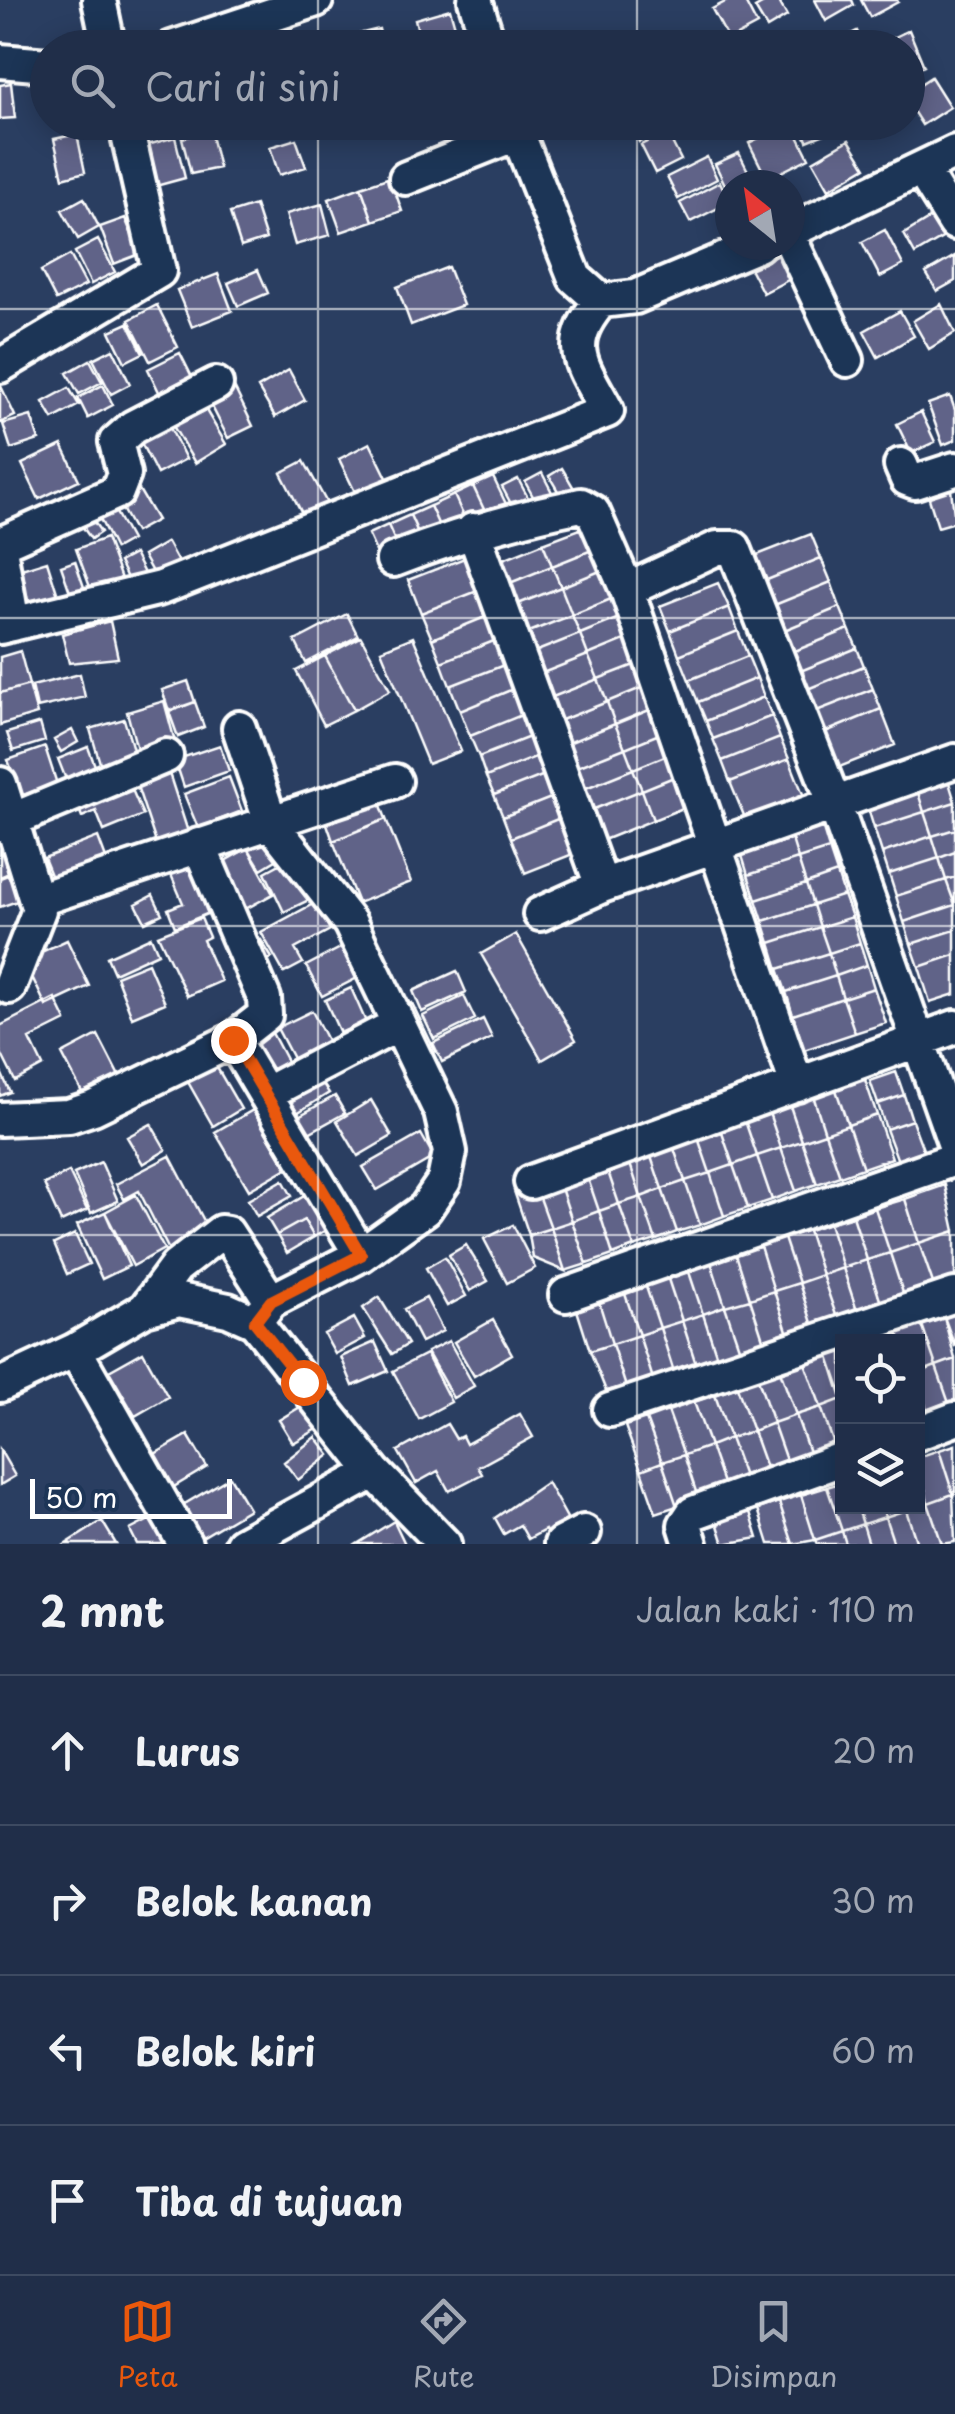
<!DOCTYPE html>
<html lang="id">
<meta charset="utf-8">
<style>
:root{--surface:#202e49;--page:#2d3a53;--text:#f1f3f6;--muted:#a2a8b4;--line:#3d4a61;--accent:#ea580c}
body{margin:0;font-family:"Playpen Sans",sans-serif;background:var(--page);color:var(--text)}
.controls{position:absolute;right:30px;bottom:30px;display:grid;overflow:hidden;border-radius:0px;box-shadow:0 5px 25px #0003}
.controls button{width:90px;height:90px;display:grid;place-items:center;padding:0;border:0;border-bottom:2px solid var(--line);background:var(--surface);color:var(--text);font:50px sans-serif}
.compass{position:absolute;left:715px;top:170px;width:90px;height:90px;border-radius:50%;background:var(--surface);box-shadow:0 5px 25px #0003;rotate:330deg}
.scale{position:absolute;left:30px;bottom:25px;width:202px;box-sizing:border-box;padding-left:10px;border:5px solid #fff;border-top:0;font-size:28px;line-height:35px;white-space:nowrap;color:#fff;-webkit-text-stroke:8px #1d3557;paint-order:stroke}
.stop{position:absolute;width:30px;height:30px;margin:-22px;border:8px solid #ea580c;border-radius:50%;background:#fff}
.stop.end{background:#ea580c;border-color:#fff;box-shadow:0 2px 10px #0008}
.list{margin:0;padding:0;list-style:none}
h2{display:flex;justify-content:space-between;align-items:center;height:130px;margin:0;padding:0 40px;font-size:42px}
h2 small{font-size:32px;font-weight:400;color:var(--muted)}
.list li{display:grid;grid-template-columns:65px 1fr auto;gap:30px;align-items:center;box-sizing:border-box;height:150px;padding:0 40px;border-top:2px solid var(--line)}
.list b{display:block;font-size:38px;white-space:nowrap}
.list em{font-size:32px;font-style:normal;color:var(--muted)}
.icon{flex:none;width:55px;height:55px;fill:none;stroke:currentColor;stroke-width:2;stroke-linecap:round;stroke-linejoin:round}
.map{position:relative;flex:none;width:955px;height:1544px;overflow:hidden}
.search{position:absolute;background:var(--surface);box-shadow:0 5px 25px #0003;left:30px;right:30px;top:30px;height:110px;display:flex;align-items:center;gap:25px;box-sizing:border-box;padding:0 35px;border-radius:55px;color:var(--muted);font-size:38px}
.sheet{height:730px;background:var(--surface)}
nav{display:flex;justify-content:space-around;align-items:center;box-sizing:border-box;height:140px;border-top:2px solid var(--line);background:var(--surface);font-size:28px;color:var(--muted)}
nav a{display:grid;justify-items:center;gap:5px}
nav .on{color:var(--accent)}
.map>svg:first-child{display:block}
.building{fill:#606388;stroke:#fff;stroke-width:2.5}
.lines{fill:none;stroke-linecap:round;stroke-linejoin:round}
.minor-casing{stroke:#fff;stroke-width:40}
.minor{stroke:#1d3557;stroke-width:32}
.route{stroke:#ea580c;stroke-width:12}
.grid{fill:none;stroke:#fff;stroke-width:2.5;stroke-opacity:0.55}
</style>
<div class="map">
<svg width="955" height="1544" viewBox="0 0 955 1544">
<rect width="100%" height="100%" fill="#2a3e61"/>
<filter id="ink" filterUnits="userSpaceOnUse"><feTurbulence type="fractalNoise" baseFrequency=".01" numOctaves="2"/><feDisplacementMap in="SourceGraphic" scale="20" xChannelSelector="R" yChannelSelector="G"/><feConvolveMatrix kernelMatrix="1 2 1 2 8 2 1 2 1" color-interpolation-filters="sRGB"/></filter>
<g filter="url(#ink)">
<!-- building -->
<path class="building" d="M729 0H744L757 25 729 40 712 9Z
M769 0H778L787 16 767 28 755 8Z
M815 0H852L854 5 826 21Z
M861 0H897L898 2 870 17Z
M450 9 461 48H422L415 19Z
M379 29 383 48H348L346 37Z
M909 30 924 66 908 73V48H886L884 42Z
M857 31 865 48H833L831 44Z
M415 32 419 48H390L388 39Z
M931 77 950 107 922 125 908 103V92Z
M11 83 15 118 0 119V85Z
M251 122H296V123L253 132Z
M664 122 667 129 639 142 630 123Z
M791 122 809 158 767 179 749 143Z
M800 122H828L832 131 807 141Z
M210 131 219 168 191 174 182 138Z
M667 132 681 160 655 173 641 145Z
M77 134 85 172 63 178 54 139Z
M175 137 185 178 156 186 144 146Z
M296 139 306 167 279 175 270 147Z
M849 140 866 167 829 189 813 161Z
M739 153 755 185H730V195L715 164Z
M707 157 717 179 678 199 667 177Z
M390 177 402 211 373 221 361 187Z
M720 182 730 202 690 222 680 203Z
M361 187 373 221 341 232 329 199Z
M84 198 99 227 78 239 62 210Z
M322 204 330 235 295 245 286 214Z
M255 205 266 239 241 247 230 213Z
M932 217 944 237 915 254 904 234Z
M125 218 140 254 114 264 100 227Z
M885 230 903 265 880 277 862 242Z
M98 240 115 272 91 284 75 252Z
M782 252 794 277 763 293 750 268Z
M70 255 86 285 56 300 41 271Z
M955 256V281L937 291 926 273Z
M448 267 463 305 411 325 397 287Z
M258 270 268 293 238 306 228 283Z
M218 274 232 311 192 327 177 290Z
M941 304 955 333 929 349 913 321Z
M157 305 178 347 150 361 129 320Z
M900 311 914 336 878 357 864 331Z
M128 323 143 353 125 362 110 331Z
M113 349 130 384 111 394 93 359Z
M180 353 192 377 160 394 148 369Z
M90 360 102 382 79 394 67 373Z
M289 370 305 400 275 417 258 388Z
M0 384 15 416 0 423Z
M103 385 113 405 88 418 78 398Z
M233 385 253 426 228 438 207 397Z
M69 388 79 405 53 419 43 402Z
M950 396 955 410V440L943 445 928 404Z
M201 402 226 444 195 463 170 421Z
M921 412 935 442 911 453 897 424Z
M31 416 39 440 11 449 3 424Z
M164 416 186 459 157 474 135 431Z
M370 443 393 490 362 506 339 459Z
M62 445 79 480 39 499 22 464Z
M304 461 328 505 304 517 281 473Z
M562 468 575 490 562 498 549 476Z
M542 473 556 500 540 509 525 482Z
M493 477 508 508 488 518 473 486Z
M518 479 532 505 516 513 502 487Z
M950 481 955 522 938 527 926 489Z
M473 486 488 518 468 526 454 495Z
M138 488 157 520 135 532 117 500Z
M454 495 468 526 444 537 430 506Z
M430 506 444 537 424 546 410 515Z
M114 509 131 540 115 549 99 517Z
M410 515 420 538 398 548 388 525Z
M92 519 101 532 91 539 82 526Z
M388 525 398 548 378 556 368 534Z
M588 526 597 548 552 566 543 543Z
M811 534 821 558 762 582 752 557Z
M106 538 124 587 94 598 76 549Z
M167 542 180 566 156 579 143 556Z
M543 543 552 566 500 587 491 564Z
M597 548 605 569 561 587 552 566Z
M134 554 150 585 134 592 119 562Z
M467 557 480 590 421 613 408 580Z
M821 558 831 582 772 606 762 582Z
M47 561 61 605 32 614 18 570Z
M75 561 86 593 72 598 61 566Z
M552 566 561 587 508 608 500 587Z
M605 569 616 597 572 615 561 587Z
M831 582 840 607 782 631 772 606Z
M718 583 729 607 670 631 660 606Z
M561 587 572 615 519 636 508 608Z
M480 590 490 615 432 639 421 613Z
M616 597 624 616 580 634 572 615Z
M729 607 738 631 679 655 670 631Z
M840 607 849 629 790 653 782 631Z
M347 614 358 636 306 663 295 641Z
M490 615 499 639 441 662 432 639Z
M572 615 580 634 527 655 519 636Z
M624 616 632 637 588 655 580 634Z
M110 621 118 658 69 663 62 634Z
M849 629 857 648 798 672 790 653Z
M738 631 748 656 689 680 679 655Z
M580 634 588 655 535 676 527 655Z
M361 637 390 690 354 710 325 656Z
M413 637 461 751 428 764 381 650Z
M632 637 642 662 598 679 588 655Z
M499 639 509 663 450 686 441 662Z
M857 648 864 666 805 690 798 672Z
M20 651 29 685 0 693V657Z
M588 655 598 679 545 700 535 676Z
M325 656 354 710 324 725 296 671Z
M748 656 757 678 698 702 689 680Z
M642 662 651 684 607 702 598 679Z
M509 663 518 687 460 711 450 686Z
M864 666 873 689 814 712 805 690Z
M80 674 85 697 37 708 32 686Z
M757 678 764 697 706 721 698 702Z
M598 679 607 702 554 723 545 700Z
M188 681 195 702 169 711 162 690Z
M651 684 659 706 615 724 607 702Z
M29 685 37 714 0 725V693Z
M518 687 529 712 470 736 460 711Z
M873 689 881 709 823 733 814 712Z
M764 697 772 716 713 739 706 721Z
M164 701 174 738 137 749 127 712Z
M195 702 204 727 178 737 169 712Z
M607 702 615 724 563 745 554 723Z
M659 706 669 730 625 748 615 724Z
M881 709 895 745 837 768 823 733Z
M529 712 537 734 479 757 470 736Z
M772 716 780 738 722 761 713 739Z
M124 719 134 753 100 763 90 729Z
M40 723 45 741 13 751 7 733Z
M615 724 625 748 572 769 563 745Z
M72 730 78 742 61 752 54 740Z
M669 730 677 751 633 769 625 748Z
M537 734 545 753 486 777 479 757Z
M780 738 789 759 730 782 722 761Z
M220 745 229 771 184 787 175 760Z
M45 747 57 784 21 796 8 760Z
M88 747 97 771 67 782 58 759Z
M625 748 633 769 581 790 572 769Z
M677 751 686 772 642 790 633 769Z
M545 753 552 772 494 795 486 777Z
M789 759 803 794 745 818 730 782Z
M167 767 190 838 158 849 134 777Z
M633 769 642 790 589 811 581 790Z
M552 772 561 794 503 817 494 795Z
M686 772 698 802 653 820 642 790Z
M947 776 955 802 924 812 916 786Z
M229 777 242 811 198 828 184 794Z
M127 778 143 815 104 831 96 811 82 817 75 799Z
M916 786 924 812 874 828 866 802Z
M642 790 653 820 601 841 589 811Z
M561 794 570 814 511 838 503 817Z
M379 800 386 819 333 841 326 821Z
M955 802V829L932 836 924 812Z
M924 812 932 836 882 853 874 828Z
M570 814 583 850 525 873 511 838Z
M386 819 411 882 358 903 333 841Z
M821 823 829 849 798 859 790 833Z
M955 829V852L939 858 932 836Z
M272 831 286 854 261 869 247 846Z
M790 833 798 859 748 875 740 849Z
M932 836 939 858 889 874 882 853Z
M98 837 110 869 57 890 44 858Z
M5 847 14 871 0 877V849Z
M248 848 273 894 240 912 216 866Z
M829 849 837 873 806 884 798 859Z
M955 852V877L946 880 939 858Z
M198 858 219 909 175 927 168 909 183 903 169 870Z
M939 858 946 880 896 896 889 874Z
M289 859 309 900 284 912 265 872Z
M798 859 806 884 756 900 748 875Z
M23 869 32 896 0 907V878Z
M837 873 844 895 813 905 806 884Z
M955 877V905L946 880Z
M946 880 955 905 904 922 896 896Z
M806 884 813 905 763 921 756 900Z
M153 895 162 914 145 922 136 904Z
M844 895 852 917 820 927 813 905Z
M315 903 330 930 295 949 303 963 284 973 261 932Z
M813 905 820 927 770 943 763 921Z
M955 905V930L911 944 904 922Z
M852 917 860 943 829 953 820 927Z
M201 918 209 937 203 940 221 981 187 996 158 935Z
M820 927 829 953 778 969 770 943Z
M955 930V955L919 967 911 944Z
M516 934 576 1040 542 1060 481 954Z
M151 937 158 953 114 973 107 957Z
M67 940 89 986 46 1006 24 960Z
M261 940 272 958 261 963 251 945Z
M352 942 367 973 322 996 306 966Z
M860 943 867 965 836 976 829 953Z
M829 953 836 976 786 992 778 969Z
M955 955V994L930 1002 919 967Z
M148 963 165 1003 132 1017 116 976Z
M867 965 874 988 843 998 836 976Z
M457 971 466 992 422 1012 413 991Z
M836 976 843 998 793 1015 786 992Z
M351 988 366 1022 340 1033 325 1000Z
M874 988 886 1023 855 1033 843 998Z
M464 996 475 1019 434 1039 423 1016Z
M55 998 66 1021 30 1039 43 1066 15 1081 0 1051V1026Z
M843 998 855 1033 804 1050 793 1015Z
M412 1003 435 1051 419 1059 396 1010Z
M312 1011 331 1048 297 1066 277 1028Z
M483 1019 492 1038 442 1062 433 1043Z
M271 1031 291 1069 264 1083 244 1045Z
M98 1035 121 1080 85 1098 62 1054Z
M212 1059 241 1109 213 1126 184 1075Z
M0 1070 10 1092 0 1096Z
M862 1071 877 1115 848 1125 833 1081Z
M896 1072 904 1095 878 1104 870 1081Z
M317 1075 329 1093 292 1116 281 1097Z
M833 1081 848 1125 825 1133 811 1089Z
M811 1089 825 1133 802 1141 787 1097Z
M904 1095 912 1120 886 1129 878 1104Z
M335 1096 345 1113 305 1135 295 1118Z
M787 1097 802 1141 781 1148 766 1104Z
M371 1100 392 1136 358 1156 337 1121Z
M766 1104 781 1148 757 1156 742 1112Z
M253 1110 287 1168 249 1190 215 1132Z
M742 1112 757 1156 733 1165 718 1121Z
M877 1115 892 1158 863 1168 848 1125Z
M912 1120 924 1152 898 1161 886 1129Z
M718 1121 733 1165 710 1173 695 1129Z
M151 1124 166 1150 143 1164 127 1137Z
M848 1125 863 1168 840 1176 825 1133Z
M695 1129 710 1173 685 1181 670 1137Z
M825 1133 840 1176 817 1184 802 1141Z
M421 1134 434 1157 377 1190 363 1167Z
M670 1137 685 1181 662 1189 647 1145Z
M802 1141 817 1184 796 1191 781 1148Z
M647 1145 662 1189 641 1197 626 1152Z
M781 1148 796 1191 772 1200 757 1156Z
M626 1152 641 1197 619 1204 604 1160Z
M170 1156 211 1234 171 1254 139 1191 124 1199 116 1184Z
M757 1156 772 1200 748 1208 733 1165Z
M604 1160 619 1204 599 1211 584 1167Z
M101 1162 118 1201 91 1213 74 1174Z
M733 1165 748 1208 724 1216 710 1173Z
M584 1167 599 1211 572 1221 557 1176Z
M69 1172 87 1210 61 1222 44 1184Z
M710 1173 724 1216 700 1225 685 1181Z
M557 1176 572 1221 551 1228 535 1184Z
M283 1180 292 1196 257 1216 248 1200Z
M685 1181 700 1225 677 1232 662 1189Z
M535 1184 551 1228 529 1235 514 1191Z
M945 1185 955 1231 919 1243 905 1199Z
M316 1189 336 1224 314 1237 304 1220 277 1235 267 1218Z
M662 1189 677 1232 656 1240 641 1197Z
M136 1195 164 1249 133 1266 105 1212Z
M641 1197 656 1240 634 1247 619 1204Z
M905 1199 919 1243 890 1253 875 1208Z
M619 1204 634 1247 613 1255 599 1211Z
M875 1208 890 1253 867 1260 853 1216Z
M599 1211 613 1255 587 1264 572 1221Z
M105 1212 129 1266 102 1279 77 1225Z
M853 1216 867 1260 843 1268 829 1223Z
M304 1220 314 1237 287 1253 277 1235Z
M572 1221 587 1264 565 1271 551 1228Z
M829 1223 843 1268 822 1275 808 1230Z
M513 1225 535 1268 507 1283 484 1239Z
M551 1228 565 1271 533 1258 529 1235Z
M808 1230 822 1275 799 1283 784 1238Z
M955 1231V1279L934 1286 919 1243Z
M75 1234 89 1264 67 1274 54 1244Z
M784 1238 799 1283 774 1291 760 1246Z
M919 1243 934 1286 904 1296 890 1253Z
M466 1245 488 1281 470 1291 449 1255Z
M760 1246 774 1291 750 1299 736 1254Z
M890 1253 904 1296 881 1303 867 1260Z
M736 1254 750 1299 725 1306 711 1262Z
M445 1257 466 1296 447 1306 426 1268Z
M867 1260 881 1303 857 1311 843 1268Z
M711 1262 725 1306 703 1314 688 1269Z
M843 1268 857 1311 837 1318 822 1275Z
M688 1269 703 1314 682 1321 667 1276Z
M822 1275 837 1318 813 1326 799 1283Z
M667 1276 682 1321 660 1328 645 1284Z
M799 1283 813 1326 788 1334 774 1291Z
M645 1284 660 1328 639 1335 624 1291Z
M624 1291 639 1335 612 1344 598 1299Z
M774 1291 788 1334 764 1342 750 1299Z
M379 1297 408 1344 392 1354 363 1308Z
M426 1298 443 1331 421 1342 404 1309Z
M598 1299 612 1344 590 1351 576 1307Z
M750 1299 764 1342 740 1350 725 1306Z
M725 1306 740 1350 717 1357 703 1314Z
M955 1310V1347L943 1314Z
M703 1314 717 1357 696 1364 682 1321Z
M943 1314 955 1359 936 1366 921 1322Z
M354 1318 365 1338 335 1354 324 1334Z
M493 1320 512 1354 474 1376 454 1342Z
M682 1321 696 1364 674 1372 660 1328Z
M921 1322 936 1366 918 1373V1342H901L897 1330Z
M660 1328 674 1372 653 1379 639 1335Z
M897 1330 901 1342H878L877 1337Z
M639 1335 653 1379 626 1387 612 1344Z
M449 1341 474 1386 453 1398 427 1352Z
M375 1342 388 1371 353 1386 341 1357Z
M612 1344 626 1387 606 1391 590 1351Z
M842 1349V1395L828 1354Z
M143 1352 168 1397 135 1416 109 1371Z
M426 1354 451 1402 419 1419 393 1371Z
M828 1354 842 1399 821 1407 805 1363Z
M955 1359V1408L951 1409 936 1366Z
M805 1363 821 1407 796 1415 780 1371Z
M936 1366 951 1409 928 1417 918 1373Z
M780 1371 796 1415 773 1423 758 1379Z
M758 1379 773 1423 753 1431 737 1387Z
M737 1387 753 1431 730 1438 715 1395Z
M918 1387 928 1417 918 1421Z
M715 1395 730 1438 710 1446 694 1402Z
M842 1399V1447L836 1450 821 1407Z
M694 1402 710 1446 684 1455 668 1411Z
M305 1404 319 1428 293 1443 279 1420Z
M821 1407 836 1450 811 1458 796 1415Z
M668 1411 684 1455 662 1462 646 1419Z
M520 1414 533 1437 478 1467 482 1474 449 1491 438 1471 416 1483 398 1451 447 1424 456 1439 462 1436 466 1444Z
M796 1415 811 1458 788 1466 773 1423Z
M646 1419 662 1462 641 1470 625 1426Z
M773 1423 788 1466 768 1473 753 1431Z
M753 1431 768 1473 746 1482 730 1438Z
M188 1435 207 1467 172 1488 153 1455Z
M316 1437 330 1455 298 1480 284 1462Z
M730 1438 746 1482 725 1489 710 1446Z
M955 1445V1494H953L939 1450Z
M710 1446 725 1489 698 1498 684 1455Z
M0 1450 15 1476 0 1485Z
M939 1450 953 1494 928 1503 918 1457Z
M684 1455 698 1498 677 1506 662 1462Z
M662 1462 677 1506 656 1513 641 1470Z
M918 1469 928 1503 918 1506Z
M230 1477 249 1509 202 1537 183 1505Z
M547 1482 572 1527 550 1539 545 1530 528 1539 520 1525 504 1534 495 1518Z
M842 1482V1506H857L863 1524 842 1531 827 1487Z
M827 1487 842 1531 815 1540 801 1495Z
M953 1494 955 1542 942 1544 928 1503Z
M801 1495 815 1540 793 1544 779 1502Z
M779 1502 793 1544H769L758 1509Z
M928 1503 942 1544H917L906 1510Z
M857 1506H882L885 1517 863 1524Z
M882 1506H905L906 1510 885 1517Z
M906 1510 917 1544H894L885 1517Z
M750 1512 758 1538 724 1544 717 1522Z
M157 1516 172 1544H137L130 1530Z
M885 1517 894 1544H869L863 1524Z
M102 1521 116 1544H66Z
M394 1521 405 1544H357Z
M863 1524 869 1544H846L842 1531Z
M842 1531 846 1544H817L815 1540Z"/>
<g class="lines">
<defs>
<path id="minor" d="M99 0 109 48
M475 0 490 48
M172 48 316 0
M0 61 48 65
M513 122 575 278 601 301 635 297 758 245
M922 170 955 223
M406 178 516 134
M790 231 955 152
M790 239 847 360
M0 366 159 271 125 122
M901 465 907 479 915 482 955 469
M473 530 602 886
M0 544 117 492 124 474 116 442 133 427 216 384
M0 549 13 624
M393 560C455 536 516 518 581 505L593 512 627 590 797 1085
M627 590 717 548H734L834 802 955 1145
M0 627 161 588 607 411C582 364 562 346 601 301
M239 728 271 823 350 923 441 1112 450 1152 444 1181 425 1209 361 1255 271 1301 255 1322
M0 784 39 910 9 987
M0 825 166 756
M37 900 395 781
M540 914 602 886 955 761
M233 1040 361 1255
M265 1094 397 1025
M0 1119 69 1116 93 1108 233 1040 265 1015 264 998 199 845
M531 1182 955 1027
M566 1295 955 1159
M145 1309 176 1267 221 1232 227 1233 271 1301
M75 1350 185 1544
M0 1385 75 1350 145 1309 179 1300 228 1310 255 1322 374 1472 444 1544
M610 1410 955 1295
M918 1433 955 1419
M242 1544 374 1472
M561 1544 584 1532
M691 1544 685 1525 693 1513 842 1459"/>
</defs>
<!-- minor casing -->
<use href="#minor" class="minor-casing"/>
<!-- minor -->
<use href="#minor" class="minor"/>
</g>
</g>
<g class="lines" filter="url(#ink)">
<!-- route -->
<path class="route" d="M233 1040 361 1255 271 1301 255 1322 303 1382"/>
</g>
<!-- grid -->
<path class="grid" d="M318 0V48M637 0V48M318 122V1544M637 122V1544M0 309H955M0 618H955M0 926H955M0 1235H955"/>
</svg>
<div class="controls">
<button><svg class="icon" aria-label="locate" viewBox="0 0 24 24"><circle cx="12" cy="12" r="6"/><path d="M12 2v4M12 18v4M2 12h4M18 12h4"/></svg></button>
<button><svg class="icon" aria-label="layers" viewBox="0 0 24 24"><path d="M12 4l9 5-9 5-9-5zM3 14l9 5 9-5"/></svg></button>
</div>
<svg class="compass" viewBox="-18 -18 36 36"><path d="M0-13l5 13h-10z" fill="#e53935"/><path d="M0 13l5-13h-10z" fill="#a2a8b4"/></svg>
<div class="scale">50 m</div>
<div class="stop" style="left:303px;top:1382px"></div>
<div class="stop end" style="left:233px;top:1040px"></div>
<div class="search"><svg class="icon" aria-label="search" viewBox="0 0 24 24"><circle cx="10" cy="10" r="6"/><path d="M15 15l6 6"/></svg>Cari di sini</div>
</div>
<section class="sheet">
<h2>2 mnt<small>Jalan kaki · 110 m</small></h2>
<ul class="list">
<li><svg class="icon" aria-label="ahead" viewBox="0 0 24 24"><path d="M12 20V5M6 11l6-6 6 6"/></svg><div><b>Lurus</b></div><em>20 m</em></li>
<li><svg class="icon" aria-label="right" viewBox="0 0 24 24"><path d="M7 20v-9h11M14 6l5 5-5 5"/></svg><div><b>Belok kanan</b></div><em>30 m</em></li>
<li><svg class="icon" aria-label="left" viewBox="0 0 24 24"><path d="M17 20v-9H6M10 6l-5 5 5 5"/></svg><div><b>Belok kiri</b></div><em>60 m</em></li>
<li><svg class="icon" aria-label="arrive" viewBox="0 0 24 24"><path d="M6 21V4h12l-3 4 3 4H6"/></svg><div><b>Tiba di tujuan</b></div></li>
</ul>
</section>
<nav>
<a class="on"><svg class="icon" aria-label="map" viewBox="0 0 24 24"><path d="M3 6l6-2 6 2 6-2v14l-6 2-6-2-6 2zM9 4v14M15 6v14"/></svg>Peta</a>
<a><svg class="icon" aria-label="directions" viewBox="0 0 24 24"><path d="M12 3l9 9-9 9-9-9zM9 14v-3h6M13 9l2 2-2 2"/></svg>Rute</a>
<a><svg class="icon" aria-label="saved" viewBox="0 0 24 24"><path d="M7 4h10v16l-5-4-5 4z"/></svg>Disimpan</a>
</nav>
